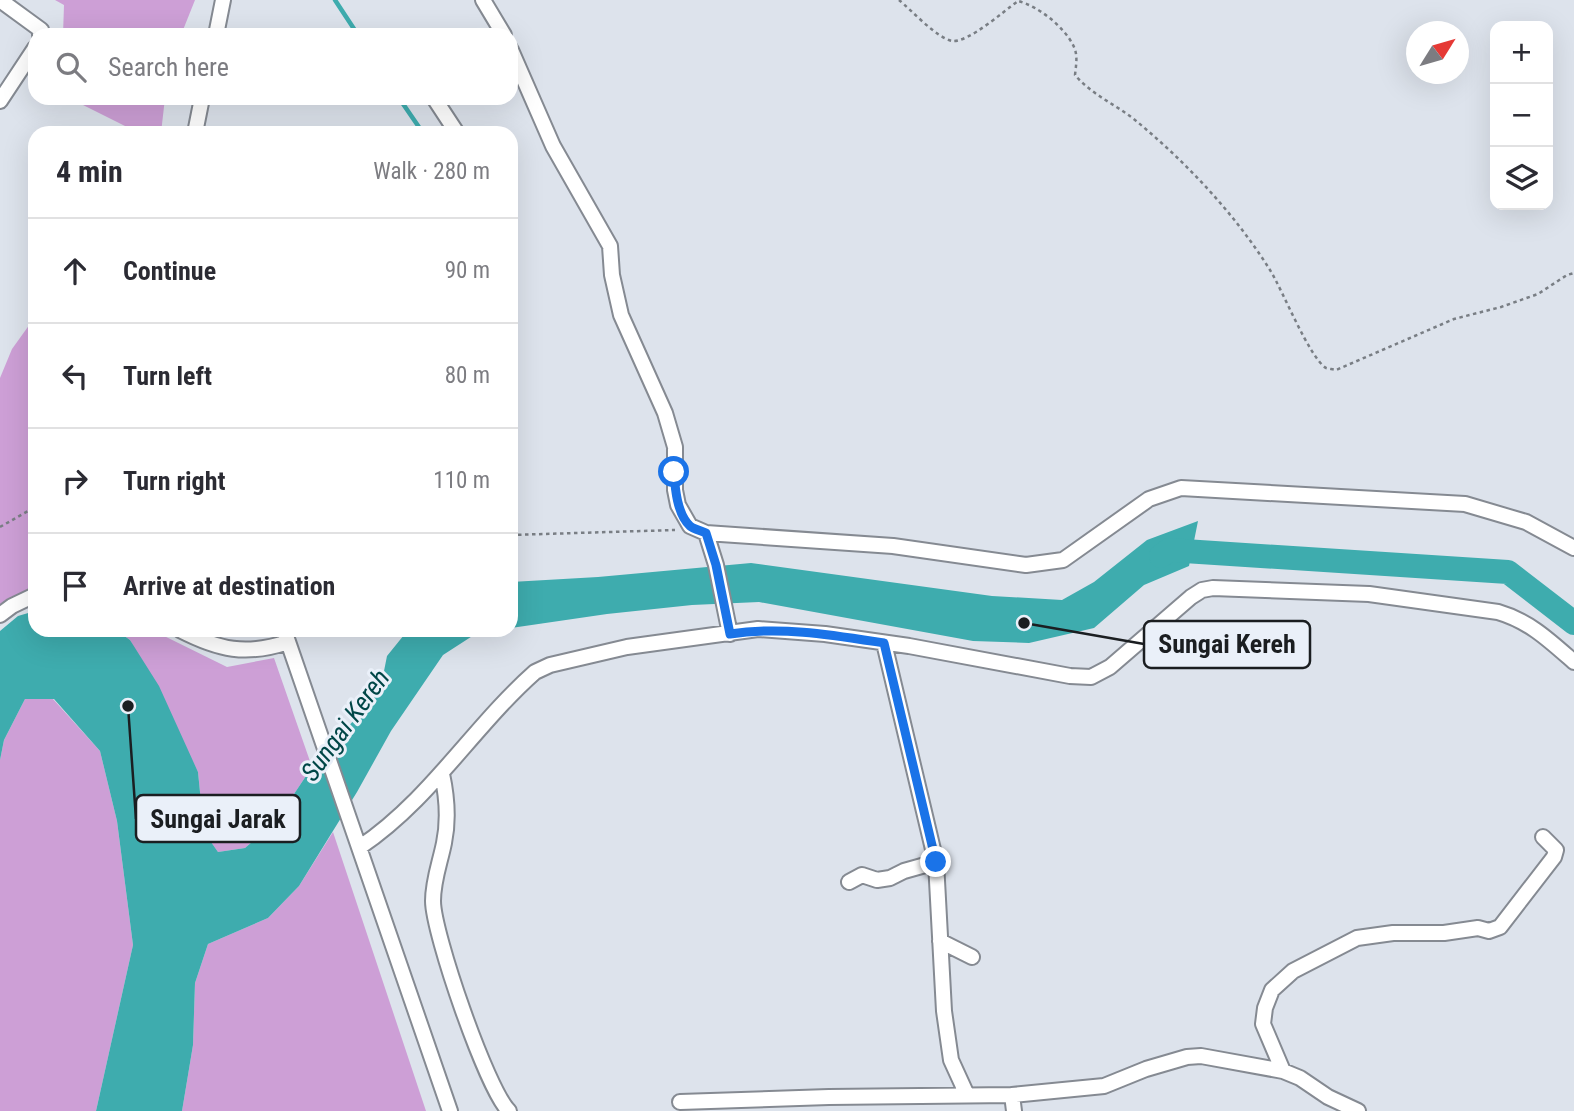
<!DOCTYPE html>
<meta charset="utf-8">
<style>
:root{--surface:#fff;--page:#f2f2f3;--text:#2b2b33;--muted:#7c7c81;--line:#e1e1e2}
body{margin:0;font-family:"Roboto Condensed",sans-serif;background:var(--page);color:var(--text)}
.controls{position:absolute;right:21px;top:21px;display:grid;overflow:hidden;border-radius:14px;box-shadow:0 7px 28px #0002}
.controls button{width:63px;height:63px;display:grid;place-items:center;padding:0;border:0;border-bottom:2px solid var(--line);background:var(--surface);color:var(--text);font:35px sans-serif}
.compass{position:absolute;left:1406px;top:21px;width:63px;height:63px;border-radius:50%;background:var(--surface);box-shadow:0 7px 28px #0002;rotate:53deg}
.stop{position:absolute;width:21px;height:21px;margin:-16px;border:5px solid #1a73e8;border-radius:50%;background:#fff}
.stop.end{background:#1a73e8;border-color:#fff;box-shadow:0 2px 7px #0008}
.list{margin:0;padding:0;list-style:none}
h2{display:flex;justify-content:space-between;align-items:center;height:91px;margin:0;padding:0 28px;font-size:30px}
h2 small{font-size:23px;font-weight:400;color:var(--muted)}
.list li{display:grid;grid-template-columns:46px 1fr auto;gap:21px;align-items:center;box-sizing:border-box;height:105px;padding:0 28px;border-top:2px solid var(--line)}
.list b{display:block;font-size:26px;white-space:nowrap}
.list em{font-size:23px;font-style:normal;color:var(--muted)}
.icon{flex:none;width:38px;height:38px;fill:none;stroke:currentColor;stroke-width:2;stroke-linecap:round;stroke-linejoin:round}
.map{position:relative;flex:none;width:1574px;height:1111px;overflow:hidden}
.search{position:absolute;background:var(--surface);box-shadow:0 7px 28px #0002;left:28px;top:28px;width:490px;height:77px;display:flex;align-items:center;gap:18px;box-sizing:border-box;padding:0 24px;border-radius:21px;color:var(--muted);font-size:26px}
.panel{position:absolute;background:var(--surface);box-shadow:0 7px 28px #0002;left:28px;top:126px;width:490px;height:511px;border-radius:21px}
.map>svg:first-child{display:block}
.green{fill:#cd9fd6}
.water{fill:#3eacae}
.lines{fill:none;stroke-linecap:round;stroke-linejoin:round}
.stream{stroke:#3eacae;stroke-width:4.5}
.river{stroke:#3eacae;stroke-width:24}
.minor-casing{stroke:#858a92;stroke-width:18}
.path{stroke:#797e84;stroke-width:2.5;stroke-dasharray:3.5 3.5;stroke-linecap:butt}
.minor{stroke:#fff;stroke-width:14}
.route{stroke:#1a73e8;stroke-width:9}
.labels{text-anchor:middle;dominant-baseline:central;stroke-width:6;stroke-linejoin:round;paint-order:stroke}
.water-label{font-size:26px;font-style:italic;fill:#004647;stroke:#eaf0f9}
.leader{fill:none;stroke:#1b1e21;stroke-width:2.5}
.callout-dot{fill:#1b1e21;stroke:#eaf0f9;stroke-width:2.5}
.callout{fill:#eaf0f9;stroke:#1b1e21;stroke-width:2.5}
.callout-label{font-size:26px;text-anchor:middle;font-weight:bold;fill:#1b1e21}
</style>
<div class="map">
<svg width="1574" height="1111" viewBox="0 0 1574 1111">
<rect width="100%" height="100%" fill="#dde3ec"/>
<!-- green -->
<path class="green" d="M55 0H195L181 35H63L64 5Z
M69 98H165L161 133H139Z
M35 317V587L6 600 0 605V378L12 349Z
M116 630H152L227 667 274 658 312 767 276 821 245 848 218 852 204 832 198 772 130 640Z
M25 699H53L100 751 117 821 133 945 96 1111H0V760L4 740Z
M333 832 426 1111H182L193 1045 195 983 208 944 268 918 299 886Z"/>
<!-- water -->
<path class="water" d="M1198 521 1189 566 1144 585 1094 628 1029 643 973 641 759 602 692 605 607 614 511 628V582L598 577 751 563 992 596 1062 600 1094 582 1147 540Z
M35 611V630H116L130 640 159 686 198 772 204 832 218 852 245 848 276 821 312 767 380 691 387 656 408 630H498L477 633 443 655 391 731 357 792 299 886 268 918 208 944 195 983 193 1045 182 1111H96L133 945 117 821 100 751 54 699H25L4 740 0 760V631L18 616Z"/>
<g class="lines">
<!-- stream -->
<path class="stream" d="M335 0 358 35
M399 98 423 133"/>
<!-- river -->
<path class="river" d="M1161 556 1169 550 1508 572 1574 623"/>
<defs>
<path id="minor" d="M0 0 41 30 40 35
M483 0 504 35
M216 35 223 0
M511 50 553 146 610 246 612 275 621 315 665 413 675 447V490L678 505 690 526 706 533 893 546 1026 565 1063 560 1149 499 1181 488 1465 504 1526 522 1574 548
M434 98 457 133
M0 101 35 48
M195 133 202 98
M706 533 716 565 730 634
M0 615 12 606 35 595
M180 630C219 650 246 656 288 642
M284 630 450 1111
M884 643 936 862 944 1011 951 1060 967 1095
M442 774C447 797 449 819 444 843 440 863 433 880 433 901 433 933 487 1090 509 1111
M360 847C430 800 473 727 535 672L550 665 627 647 758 629 825 634 909 646 1070 676 1091 677 1110 667 1191 597 1202 590 1213 588 1369 594 1498 612C1529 621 1549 640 1574 662
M849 882 862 875 877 880 890 878 904 871 936 862
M940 941 972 957
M1283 1071 1263 1024 1265 1008 1272 990 1293 971 1357 938 1393 933H1444L1478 928 1489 931 1500 927 1554 857 1556 850 1543 837
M1012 1095 1014 1111
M680 1102 829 1097 1012 1095 1104 1086 1146 1069 1187 1057 1201 1056 1283 1071 1300 1078 1328 1097 1358 1111"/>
</defs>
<!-- minor casing -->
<use href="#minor" class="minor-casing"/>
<!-- path -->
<path class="path" d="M899 0C911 10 937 38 952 41 968 43 1004 11 1018 1 1038 6 1065 27 1074 47 1078 56 1076 65 1075 75 1092 95 1115 104 1135 120 1186 162 1235 214 1270 270 1283 291 1309 357 1326 368 1329 369 1333 369 1336 370L1454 319 1501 307 1538 294 1567 275 1574 273
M0 527 35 507
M511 535 675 530"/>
<!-- minor -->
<use href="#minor" class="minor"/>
</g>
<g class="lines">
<!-- route -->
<path class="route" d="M674 472C675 488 677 514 690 526 693 529 702 531 706 533L716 565 730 634C782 626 833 635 884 643L936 862"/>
</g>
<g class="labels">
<!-- water labels -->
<g class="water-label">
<text transform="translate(345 725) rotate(-54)">Sungai Kereh</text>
</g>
</g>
<!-- callouts -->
<path class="leader" d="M1024 623L1144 644M128 706L136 819"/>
<g class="callout-dot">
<circle cx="1024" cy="623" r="7"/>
<circle cx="128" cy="706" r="7"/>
</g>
<g class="callout">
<rect x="1144" y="621" width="166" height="47" rx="7"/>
<rect x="136" y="795" width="164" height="47" rx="7"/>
</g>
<g class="callout-label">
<text x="1227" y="653">Sungai Kereh</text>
<text x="218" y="828">Sungai Jarak</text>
</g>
</svg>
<div class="controls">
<button>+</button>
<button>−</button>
<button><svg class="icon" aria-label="layers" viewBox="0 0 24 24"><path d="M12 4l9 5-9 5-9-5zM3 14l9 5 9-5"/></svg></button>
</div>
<svg class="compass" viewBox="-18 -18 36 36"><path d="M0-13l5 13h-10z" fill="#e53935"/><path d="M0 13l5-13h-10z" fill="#7c7c81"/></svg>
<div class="stop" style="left:674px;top:472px"></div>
<div class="stop end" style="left:936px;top:862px"></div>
<div class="search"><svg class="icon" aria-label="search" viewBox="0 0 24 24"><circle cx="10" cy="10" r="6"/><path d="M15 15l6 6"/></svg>Search here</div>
<section class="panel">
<h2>4 min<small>Walk · 280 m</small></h2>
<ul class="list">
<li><svg class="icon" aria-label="ahead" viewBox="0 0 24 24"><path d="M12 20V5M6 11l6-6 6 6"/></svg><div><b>Continue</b></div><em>90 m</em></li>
<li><svg class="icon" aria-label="left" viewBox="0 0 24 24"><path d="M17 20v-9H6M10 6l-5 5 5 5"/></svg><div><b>Turn left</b></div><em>80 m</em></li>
<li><svg class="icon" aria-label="right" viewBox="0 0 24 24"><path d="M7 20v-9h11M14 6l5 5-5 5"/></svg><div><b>Turn right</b></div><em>110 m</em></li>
<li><svg class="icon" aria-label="arrive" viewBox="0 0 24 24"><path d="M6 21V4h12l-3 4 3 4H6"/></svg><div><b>Arrive at destination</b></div></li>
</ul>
</section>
</div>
